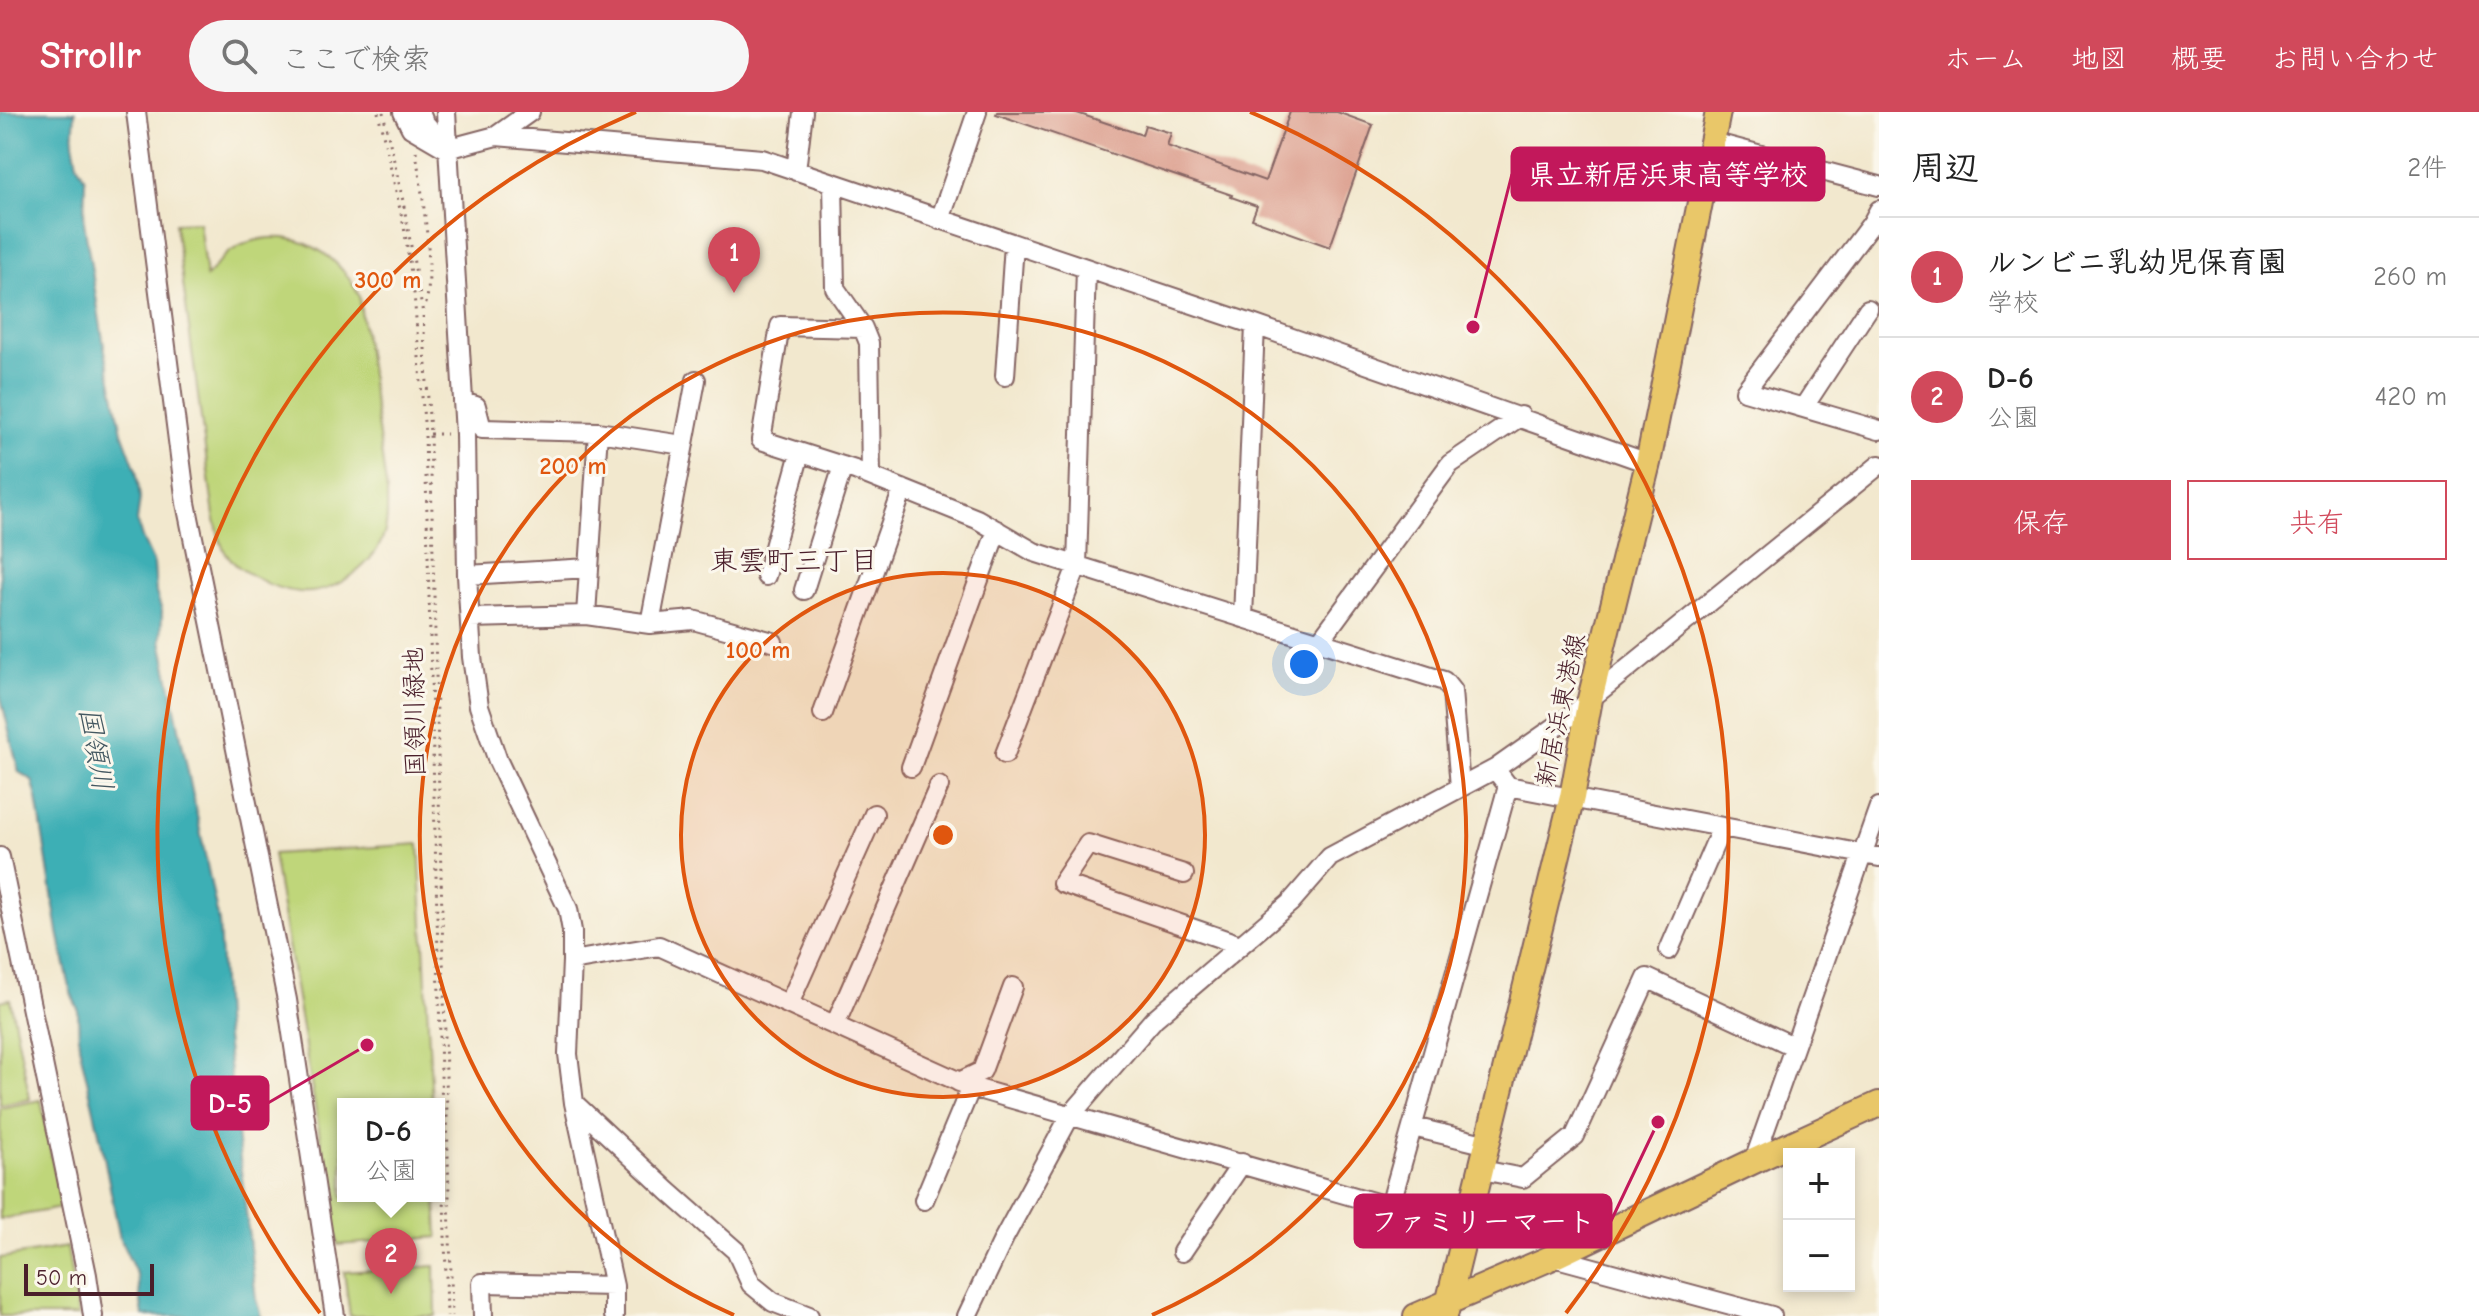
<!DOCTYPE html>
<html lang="ja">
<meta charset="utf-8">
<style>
:root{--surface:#fff;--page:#f6f6f6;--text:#222;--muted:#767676;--line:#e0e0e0;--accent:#d1495b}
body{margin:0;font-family:"Comic Neue","Klee One",sans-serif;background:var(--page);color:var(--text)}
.controls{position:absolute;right:24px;bottom:24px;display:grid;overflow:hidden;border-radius:0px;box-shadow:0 4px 12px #0003}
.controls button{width:72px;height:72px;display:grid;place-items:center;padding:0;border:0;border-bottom:2px solid var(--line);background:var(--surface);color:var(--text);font:40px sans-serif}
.scale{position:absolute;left:24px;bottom:20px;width:130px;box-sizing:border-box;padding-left:8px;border:4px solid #4a1f2b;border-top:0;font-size:22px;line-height:28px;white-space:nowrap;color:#4a1f2b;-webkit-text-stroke:6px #fbf7ec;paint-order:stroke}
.you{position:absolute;left:1304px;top:552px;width:28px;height:28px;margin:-20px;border:6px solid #fff;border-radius:50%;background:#1a73e8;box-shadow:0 0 0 12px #1a73e833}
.badge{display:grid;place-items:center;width:52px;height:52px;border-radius:50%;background:var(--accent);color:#fff;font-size:26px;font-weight:700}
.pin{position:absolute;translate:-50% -66px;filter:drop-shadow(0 2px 4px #0008)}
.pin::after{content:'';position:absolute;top:42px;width:28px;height:24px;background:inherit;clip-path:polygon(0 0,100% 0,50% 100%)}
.popup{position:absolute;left:337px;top:986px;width:108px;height:104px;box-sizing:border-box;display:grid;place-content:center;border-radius:0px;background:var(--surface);filter:drop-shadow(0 2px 6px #0005);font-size:26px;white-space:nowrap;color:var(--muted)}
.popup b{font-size:30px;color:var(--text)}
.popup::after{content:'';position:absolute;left:50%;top:100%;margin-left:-16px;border:16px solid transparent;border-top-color:var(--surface)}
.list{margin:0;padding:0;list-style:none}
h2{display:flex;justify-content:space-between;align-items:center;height:104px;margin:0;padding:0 32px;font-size:34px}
h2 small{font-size:26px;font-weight:400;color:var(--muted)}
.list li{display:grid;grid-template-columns:52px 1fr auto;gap:24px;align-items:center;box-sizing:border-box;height:120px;padding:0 32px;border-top:2px solid var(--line)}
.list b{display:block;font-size:30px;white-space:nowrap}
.list p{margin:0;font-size:26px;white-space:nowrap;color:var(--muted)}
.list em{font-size:26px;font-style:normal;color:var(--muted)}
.actions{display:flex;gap:16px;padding:24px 32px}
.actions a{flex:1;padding:18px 0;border:2px solid var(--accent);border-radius:0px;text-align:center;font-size:28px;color:var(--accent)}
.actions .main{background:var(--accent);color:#fff}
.icon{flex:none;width:44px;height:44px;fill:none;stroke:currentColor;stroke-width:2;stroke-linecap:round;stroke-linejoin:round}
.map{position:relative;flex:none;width:1879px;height:1204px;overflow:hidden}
header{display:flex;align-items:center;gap:48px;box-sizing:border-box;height:112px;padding:0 40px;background:var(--accent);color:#fff}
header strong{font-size:38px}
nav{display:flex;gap:44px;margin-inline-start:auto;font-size:28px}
.search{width:560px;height:72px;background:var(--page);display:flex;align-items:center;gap:20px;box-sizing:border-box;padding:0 28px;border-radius:44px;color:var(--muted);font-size:30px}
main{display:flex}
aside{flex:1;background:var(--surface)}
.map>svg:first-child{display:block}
.green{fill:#bfd67a;stroke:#847a52;stroke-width:2}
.water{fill:#3dafb5;stroke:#446770;stroke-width:2}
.building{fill:#dda191}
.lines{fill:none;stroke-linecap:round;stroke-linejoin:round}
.minor-casing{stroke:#856564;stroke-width:22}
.major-casing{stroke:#856564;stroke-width:28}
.path{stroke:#856564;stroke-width:3;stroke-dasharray:2 6;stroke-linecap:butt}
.minor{stroke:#fff;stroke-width:18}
.major{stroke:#e9c769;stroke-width:24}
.ring{fill:none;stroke:#e0560e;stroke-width:4}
.labels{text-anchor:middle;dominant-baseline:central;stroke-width:6;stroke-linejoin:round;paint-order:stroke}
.street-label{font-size:26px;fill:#4a1f2b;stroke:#fbf7ec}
.neighbourhood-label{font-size:28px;fill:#4a1f2b;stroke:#fbf7ec}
.water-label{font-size:28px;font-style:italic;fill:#455962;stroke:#fbf7ec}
.centre{fill:#e0560e;stroke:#fbf7ec;stroke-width:4}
.ring-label{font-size:24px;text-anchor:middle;font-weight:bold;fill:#e0560e;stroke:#fbf7ec;stroke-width:6;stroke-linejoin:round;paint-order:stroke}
.leader{fill:none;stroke:#c2185b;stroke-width:3}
.callout-dot{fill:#c2185b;stroke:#fbf7ec;stroke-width:3}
.callout{fill:#c2185b;stroke:#c2185b;stroke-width:3}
.callout-label{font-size:28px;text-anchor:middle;font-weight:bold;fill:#fff}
</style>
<header>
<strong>Strollr</strong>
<div class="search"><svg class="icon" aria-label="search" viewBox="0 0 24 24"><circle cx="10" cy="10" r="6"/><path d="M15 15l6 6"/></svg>ここで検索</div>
<nav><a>ホーム</a><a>地図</a><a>概要</a><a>お問い合わせ</a></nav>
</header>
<main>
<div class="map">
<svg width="1879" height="1204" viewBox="0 0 1879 1204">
<rect width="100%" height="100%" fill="#fbf7ec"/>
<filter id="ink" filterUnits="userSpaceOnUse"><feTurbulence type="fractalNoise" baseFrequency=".0125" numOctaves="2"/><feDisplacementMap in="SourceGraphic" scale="16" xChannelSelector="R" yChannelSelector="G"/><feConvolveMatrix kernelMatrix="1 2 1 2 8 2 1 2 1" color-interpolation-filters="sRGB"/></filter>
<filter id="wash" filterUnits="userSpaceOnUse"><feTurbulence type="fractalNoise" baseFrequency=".006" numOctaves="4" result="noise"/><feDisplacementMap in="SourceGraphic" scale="32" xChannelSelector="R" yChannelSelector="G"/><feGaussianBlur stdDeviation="1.8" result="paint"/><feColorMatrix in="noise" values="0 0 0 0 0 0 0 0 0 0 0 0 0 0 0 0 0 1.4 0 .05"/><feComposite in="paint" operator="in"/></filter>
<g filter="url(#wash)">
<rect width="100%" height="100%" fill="#f2e8ce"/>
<!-- green -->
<path class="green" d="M199 110 206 165C214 157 221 145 231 139 281 108 337 135 359 184L387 381C387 394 388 406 385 419 376 452 335 483 300 480 286 479 271 474 259 467 245 460 233 453 225 440 219 429 217 416 214 404L175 111Z
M419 732 432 992H343V1084H436L438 1125 338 1133 273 742Z
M10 887 30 987 0 993V889Z
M41 988 61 1096 0 1107V996Z
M67 1135 78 1204H0V1146Z
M435 1154 436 1204H350L344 1160Z"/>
<!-- water -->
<path class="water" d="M0 0H75L73 30 77 52 85 67 84 110 104 234 122 320 136 358 140 386 137 409 142 426 154 452 156 481 162 499 161 528 219 811 224 908 256 1187 261 1204H143L137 1163 120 1127 102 1034 79 933 78 897 71 881 58 820 37 686 32 668 19 660 0 582Z"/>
<g id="blocks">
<!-- building -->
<path class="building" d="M997 0H1074L1142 23 1145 13 1171 21 1167 34 1265 69 1290 0H1337L1373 13 1330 135 1252 107 1257 94 1231 85 1232 83 996 2Z"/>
</g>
</g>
<g filter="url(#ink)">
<use href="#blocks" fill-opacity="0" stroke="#856564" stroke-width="2"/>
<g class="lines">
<defs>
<path id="minor" d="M136 0 186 391 287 888 335 1204
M403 0 411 16 447 37 496 24 762 47 1255 213 1648 351
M420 0 424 10 438 26
M446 0 465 322 467 463 472 545 479 594 498 649 568 797 572 819V849L568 942 574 991 614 1174V1204
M496 24 530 0
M1712 30 1879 74
M796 59 803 0
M833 71 835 176 863 216 780 214 761 328 855 358 977 407 1034 440 1444 569 1452 579 1460 675
M1879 98 1872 111 1745 279 1879 318
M940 108 977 0
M863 216 869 231 871 364
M1005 264 1014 132
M696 268 650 512 693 508 773 530
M463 290 476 294 482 317 598 320 683 333
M1803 296 1868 197
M467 463 589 456
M766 464 800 341
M804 478 843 354
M586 503 598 320
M470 506 586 503 650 512
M1243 506 1255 213
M1319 530 1450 352 1521 304
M823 601 903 377
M1005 642 1077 454 1086 156
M911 655 997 418
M1508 674 1879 745
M0 745 87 1163 93 1204
M1184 762 1088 732 1062 771 1240 833
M1669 838 1722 715
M572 849 659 834 971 975 1467 1117
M789 892 874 702
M835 913 939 674
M959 970 982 959 1013 875
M574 991 668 1079 736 1139 751 1172 773 1190 809 1204
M1413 1015 1488 1033
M1754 1049 1879 695
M1482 1058 1523 1066 1575 1024 1647 866 1793 934
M924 1088 971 975
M1390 1094 1508 674 1495 657
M1182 1140 1242 1051
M1553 1145 1772 1204
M483 1204 482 1171 614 1174
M967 1204 1004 1126 1070 1004 1154 907 1290 791 1330 745 1495 657 1575 601 1590 587 1879 353"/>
<path id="major" d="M1416 1204 1553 1145 1754 1049 1879 992
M1445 1204 1572 685 1590 587 1648 351 1718 0"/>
</defs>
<!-- minor casing -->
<use href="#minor" class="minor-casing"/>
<!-- major casing -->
<use href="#major" class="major-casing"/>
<!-- path -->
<path class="path" d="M378 0 404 115 414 181 425 323 447 1204
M383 0 403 89 423 202 430 322 452 1204
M416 39C421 80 437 162 424 198
M430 322H447"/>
<!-- minor -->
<use href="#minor" class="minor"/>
<!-- major -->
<use href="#major" class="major"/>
</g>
</g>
<!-- distance rings -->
<circle cx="943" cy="723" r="262" fill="#e0560e" fill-opacity=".12"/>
<g class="ring">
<circle cx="943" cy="723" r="262"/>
<path d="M734 1203A523 523 0 1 1 1152 1203"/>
<path d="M320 1201A785 785 0 0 1 636 0M1250 0A785 785 0 0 1 1566 1201"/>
</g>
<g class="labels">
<!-- street labels -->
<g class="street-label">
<text transform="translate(1561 598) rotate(-78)">新居浜東港線</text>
<text transform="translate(415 600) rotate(-91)">国領川緑地</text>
</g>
<!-- neighbourhood labels -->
<g class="neighbourhood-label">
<text x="794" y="449">東雲町三丁目</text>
</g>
<!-- water labels -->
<g class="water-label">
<text transform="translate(96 637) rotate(80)">国領川</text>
</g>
</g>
<circle cx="943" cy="723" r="12" class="centre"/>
<g class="ring-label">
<text x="388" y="176">300 m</text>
<text x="573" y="362">200 m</text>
<text x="758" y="546">100 m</text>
</g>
<!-- callouts -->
<path class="leader" d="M1473 215L1512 62M367 933L268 991M1658 1010L1611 1109"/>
<g class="callout-dot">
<circle cx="1473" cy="215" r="8"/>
<circle cx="367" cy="933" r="8"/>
<circle cx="1658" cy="1010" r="8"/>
</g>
<g class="callout">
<rect x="1512" y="36" width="312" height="52" rx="8"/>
<rect x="192" y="965" width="76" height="52" rx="8"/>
<rect x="1355" y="1083" width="256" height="52" rx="8"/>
</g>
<g class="callout-label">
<text x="1668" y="72">県立新居浜東高等学校</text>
<text x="230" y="1001">D-5</text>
<text x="1483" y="1119">ファミリーマート</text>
</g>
</svg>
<div class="controls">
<button>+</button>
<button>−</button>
</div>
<div class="scale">50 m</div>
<div class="you"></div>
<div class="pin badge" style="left:734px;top:181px">1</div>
<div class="pin badge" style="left:391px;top:1182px">2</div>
<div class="popup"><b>D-6</b>公園</div>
</div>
<aside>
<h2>周辺<small>2件</small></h2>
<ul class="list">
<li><span class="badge">1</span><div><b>ルンビニ乳幼児保育園</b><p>学校</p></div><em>260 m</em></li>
<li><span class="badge">2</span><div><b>D-6</b><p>公園</p></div><em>420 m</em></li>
</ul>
<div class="actions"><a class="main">保存</a><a>共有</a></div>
</aside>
</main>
